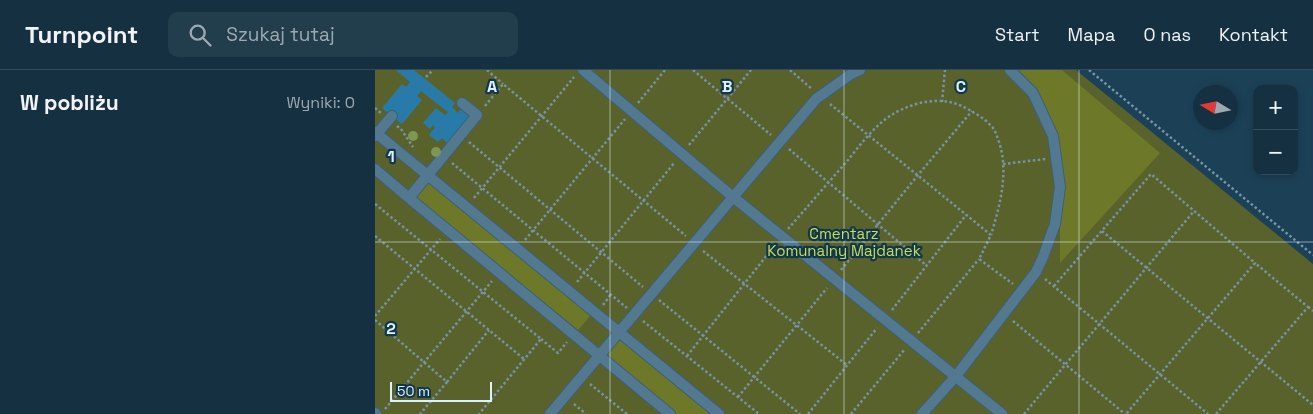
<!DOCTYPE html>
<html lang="pl">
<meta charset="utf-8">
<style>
:root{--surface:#153141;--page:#223d4c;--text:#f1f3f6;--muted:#9da9b1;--line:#344c5a}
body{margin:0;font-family:"Space Grotesk",sans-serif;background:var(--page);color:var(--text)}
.controls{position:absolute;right:15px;top:15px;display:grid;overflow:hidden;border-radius:10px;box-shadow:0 2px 8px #0003}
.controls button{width:45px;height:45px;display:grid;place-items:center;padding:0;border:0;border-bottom:1px solid var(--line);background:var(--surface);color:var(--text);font:25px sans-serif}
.compass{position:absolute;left:818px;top:15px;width:45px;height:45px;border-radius:50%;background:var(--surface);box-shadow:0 2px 8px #0003;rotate:280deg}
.scale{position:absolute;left:15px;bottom:12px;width:102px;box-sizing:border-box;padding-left:5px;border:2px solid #ddf1ff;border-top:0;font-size:14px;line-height:18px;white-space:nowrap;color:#ddf1ff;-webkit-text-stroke:4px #11374c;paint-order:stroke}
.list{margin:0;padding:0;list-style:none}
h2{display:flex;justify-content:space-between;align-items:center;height:65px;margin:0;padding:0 20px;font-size:21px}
h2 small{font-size:16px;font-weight:400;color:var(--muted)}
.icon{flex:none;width:28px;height:28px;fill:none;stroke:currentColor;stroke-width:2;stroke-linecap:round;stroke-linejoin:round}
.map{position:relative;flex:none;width:938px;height:344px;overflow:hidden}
header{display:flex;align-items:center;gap:30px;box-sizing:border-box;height:70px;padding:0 25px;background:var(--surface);border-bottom:1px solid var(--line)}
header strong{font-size:24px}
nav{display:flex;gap:28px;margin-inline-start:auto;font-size:18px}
.search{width:350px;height:45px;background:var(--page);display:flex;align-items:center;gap:12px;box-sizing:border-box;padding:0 18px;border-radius:10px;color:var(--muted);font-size:19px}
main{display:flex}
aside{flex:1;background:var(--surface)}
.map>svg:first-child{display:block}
.green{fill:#5a622c}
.forest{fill:#6d7829}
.building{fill:#287ba8}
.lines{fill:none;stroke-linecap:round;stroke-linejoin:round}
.pedestrian-casing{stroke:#3e6073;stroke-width:12}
.path{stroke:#7693a5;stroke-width:2.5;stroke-dasharray:2.5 2.5;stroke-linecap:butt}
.pedestrian{stroke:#537991;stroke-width:10}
.tree{fill:#7c9756}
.grid{fill:none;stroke:#ddf1ff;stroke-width:1;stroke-opacity:0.55}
.labels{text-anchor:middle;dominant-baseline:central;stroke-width:4.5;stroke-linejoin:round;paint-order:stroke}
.park-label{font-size:15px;fill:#cade56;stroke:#11374c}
.grid-label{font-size:16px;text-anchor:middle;font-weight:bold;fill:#ddf1ff;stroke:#11374c;stroke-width:4.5;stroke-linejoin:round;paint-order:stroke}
</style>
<header>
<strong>Turnpoint</strong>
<div class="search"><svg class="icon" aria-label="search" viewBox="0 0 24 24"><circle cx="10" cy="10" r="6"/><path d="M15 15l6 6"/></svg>Szukaj tutaj</div>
<nav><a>Start</a><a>Mapa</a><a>O nas</a><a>Kontakt</a></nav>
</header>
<main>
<aside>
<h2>W pobliżu<small>Wyniki: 0</small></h2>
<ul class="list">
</ul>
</aside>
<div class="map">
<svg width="938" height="344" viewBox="0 0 938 344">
<rect width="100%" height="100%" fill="#1c4157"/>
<!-- green -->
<path class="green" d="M0 0H701L938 194V344H0Z"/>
<!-- forest -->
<path class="forest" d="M640 0H687L785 83 685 193V149L688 113 684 72 661 22Z
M54 112 216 245 203 260 41 128Z
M244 269 335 344H301L230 286Z"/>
<!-- building -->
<path class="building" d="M21 0H39L80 33 77 37 83 43 87 38 95 45 72 73 67 68 63 72 54 65 60 57 58 55 55 59 48 53 61 38 70 45 73 42 46 21 42 26 47 30 27 54 7 38 27 14 31 17 35 12Z"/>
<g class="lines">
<defs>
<path id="pedestrian" d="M208 0 358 127 627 344
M0 62 344 344
M0 66 17 46
M0 99 34 128 102 45 87 33
M34 128 295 344
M0 343 1 344
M175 344 441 29 476 4 485 0
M547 344 581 306 661 202 668 187 680 154 685 117 678 66 658 23 635 0"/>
</defs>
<!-- pedestrian casing -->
<use href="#pedestrian" class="pedestrian-casing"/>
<!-- path -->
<path class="path" d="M112 0 128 14
M318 0 396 65
M415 0 437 19
M714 0 938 185
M51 7 58 0
M567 32 570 0
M263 33 290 0
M455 34 616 165 604 189 638 214
M110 36 128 14 311 166
M0 38 6 43
M22 56 26 59 38 77
M94 72 268 217
M314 75 376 0
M414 79 552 196
M77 93 252 238
M628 94 671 89
M99 128 199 7
M0 134 166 269 104 344
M413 159C433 136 453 113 473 90 485 75 501 54 518 44 539 32 564 26 587 36 598 42 610 48 618 58 621 62 622 67 624 72 634 102 625 135 616 165
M727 161 938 335
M0 166 149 289
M150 170 250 49
M328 181 472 295
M466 200 543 105 597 41
M670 209 833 344
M202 212 300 92
M679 216 776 104 880 193 751 344
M284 230 425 344
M228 235 236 224
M933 237 938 241
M517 240 591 145
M0 246 65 169
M0 250 72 312 45 344
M268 251 384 344
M638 251 750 344
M543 263 604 189
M166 269 183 283 192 272
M312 286 400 175
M72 312 114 260
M215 314 252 344
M363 327 452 218
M199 334 211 344
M10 339 117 211
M433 344 502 258
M476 344 530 279
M649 344 819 141
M841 344 933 237 880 193"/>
<!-- pedestrian -->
<use href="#pedestrian" class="pedestrian"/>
</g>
<!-- trees -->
<g class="tree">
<circle cx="38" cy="66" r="5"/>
<circle cx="61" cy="82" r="5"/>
</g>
<!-- grid -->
<path class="grid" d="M235 0V344M469 0V344M704 0V344M0 172H938"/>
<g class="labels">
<!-- park labels -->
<g class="park-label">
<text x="469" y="163">Cmentarz<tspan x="469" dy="17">Komunalny Majdanek</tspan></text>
</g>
</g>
<g class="grid-label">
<text x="117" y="22">A</text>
<text x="352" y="22">B</text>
<text x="586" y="22">C</text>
<text x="16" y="92">1</text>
<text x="16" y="264">2</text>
</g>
</svg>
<div class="controls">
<button>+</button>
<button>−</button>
</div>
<svg class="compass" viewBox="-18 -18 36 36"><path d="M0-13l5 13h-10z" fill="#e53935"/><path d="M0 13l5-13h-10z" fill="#9da9b1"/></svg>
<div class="scale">50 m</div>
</div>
</main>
